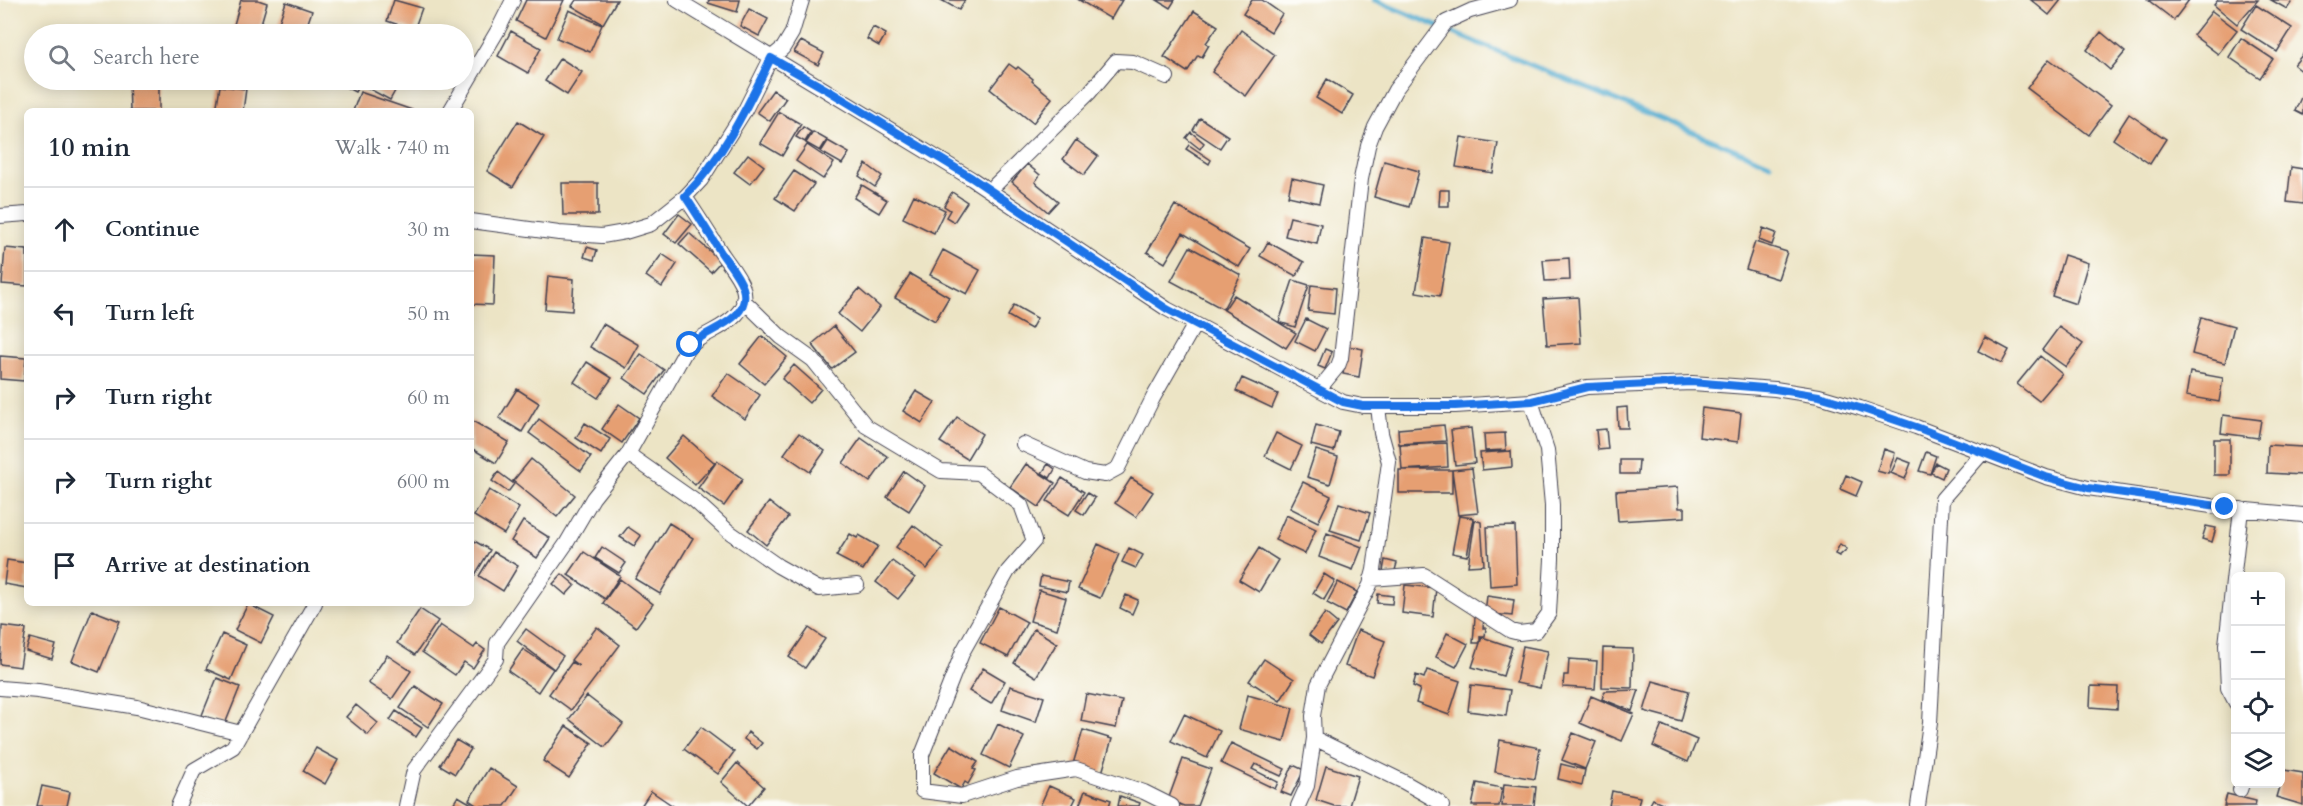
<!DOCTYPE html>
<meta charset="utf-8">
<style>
:root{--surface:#fff;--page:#f2f2f3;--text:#1f2937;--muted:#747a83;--line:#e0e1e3}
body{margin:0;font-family:Cardo,serif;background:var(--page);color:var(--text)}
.controls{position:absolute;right:18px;bottom:18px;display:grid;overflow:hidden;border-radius:9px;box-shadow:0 3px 15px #0003}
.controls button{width:54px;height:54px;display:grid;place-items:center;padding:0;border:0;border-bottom:2px solid var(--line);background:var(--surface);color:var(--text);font:30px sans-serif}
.stop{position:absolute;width:18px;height:18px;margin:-14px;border:4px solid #1a73e8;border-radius:50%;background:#fff}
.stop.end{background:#1a73e8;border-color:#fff;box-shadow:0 2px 6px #0008}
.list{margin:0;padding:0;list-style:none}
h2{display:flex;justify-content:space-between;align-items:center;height:78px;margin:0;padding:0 24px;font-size:26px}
h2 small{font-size:20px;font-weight:400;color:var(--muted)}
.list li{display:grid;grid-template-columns:39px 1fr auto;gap:18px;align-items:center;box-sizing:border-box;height:84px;padding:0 24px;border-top:2px solid var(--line)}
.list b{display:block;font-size:22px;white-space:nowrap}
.list em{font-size:20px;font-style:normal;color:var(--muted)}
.icon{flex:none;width:33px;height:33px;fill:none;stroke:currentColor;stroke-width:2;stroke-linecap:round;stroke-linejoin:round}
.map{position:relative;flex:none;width:2303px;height:806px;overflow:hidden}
.search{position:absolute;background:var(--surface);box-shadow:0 3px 15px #0003;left:24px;top:24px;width:450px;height:66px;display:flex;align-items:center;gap:15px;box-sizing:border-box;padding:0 21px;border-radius:33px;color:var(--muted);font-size:22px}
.panel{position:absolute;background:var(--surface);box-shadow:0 3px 15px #0003;left:24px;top:108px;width:450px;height:498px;border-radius:9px}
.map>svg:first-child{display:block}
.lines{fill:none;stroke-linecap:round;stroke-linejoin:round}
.stream{stroke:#53acd0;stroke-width:5}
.building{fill:#e69f72}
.minor-casing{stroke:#403f50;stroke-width:16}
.minor{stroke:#fff;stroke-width:14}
.route{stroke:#1a73e8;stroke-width:8}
</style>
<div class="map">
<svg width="2303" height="806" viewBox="0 0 2303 806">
<rect width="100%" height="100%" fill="#fdfcf7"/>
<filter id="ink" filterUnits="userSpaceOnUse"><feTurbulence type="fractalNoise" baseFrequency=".0167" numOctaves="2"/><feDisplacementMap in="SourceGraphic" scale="12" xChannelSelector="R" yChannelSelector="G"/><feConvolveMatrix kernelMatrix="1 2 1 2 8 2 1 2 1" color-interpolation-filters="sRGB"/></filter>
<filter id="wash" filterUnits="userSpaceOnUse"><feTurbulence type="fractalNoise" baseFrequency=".008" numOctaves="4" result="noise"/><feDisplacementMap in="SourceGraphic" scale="24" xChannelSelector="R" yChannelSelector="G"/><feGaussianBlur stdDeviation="1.35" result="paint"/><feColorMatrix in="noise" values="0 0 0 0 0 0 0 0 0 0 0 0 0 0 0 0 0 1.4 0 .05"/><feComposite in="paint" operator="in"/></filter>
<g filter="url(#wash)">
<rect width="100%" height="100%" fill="#ece4c5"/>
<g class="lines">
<!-- stream -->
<path class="stream" d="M1374 0 1770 164"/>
</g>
<g id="blocks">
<!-- building -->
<path class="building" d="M241 0H258L267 3 258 34 233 28Z
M394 0 422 8 414 30 387 21Z
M526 0H564L546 37 516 21Z
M576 0H617L603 24 572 6Z
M709 0H740L737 12 708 3Z
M941 0H965L959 10Z
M1079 0H1122L1111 19Z
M1157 0H1175L1170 8Z
M1252 0H1262L1282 14 1271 32 1243 14Z
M2031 0H2061L2049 15Z
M2148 0H2189L2174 20Z
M2218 0H2258L2237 24 2214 5Z
M2271 0H2293L2287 9Z
M286 2 312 11 304 34H295L277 28Z
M2256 5 2292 28 2277 52 2241 29Z
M749 9 768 19 759 36 740 26Z
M569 10 602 25 590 52 557 38Z
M1194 11 1218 26 1206 43 1209 45 1202 57 1198 55 1187 72 1164 57Z
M2212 11 2237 30 2218 54 2193 35Z
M873 27 886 34 879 46 867 39Z
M1241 30 1275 55 1246 96 1212 72Z
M511 31 541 48 528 73 498 56Z
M2101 32 2125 52 2110 70 2087 50Z
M2241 38 2273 59 2260 78 2229 57Z
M801 41 824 53 818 65 794 52Z
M2303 54V72L2294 65Z
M560 58 582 72 567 95 545 81Z
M2049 59 2111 105 2089 135 2027 88Z
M1009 64 1016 69 1018 67 1033 79 1032 81 1052 98 1033 123 990 89Z
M1327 79 1353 95 1342 114 1316 98Z
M129 80H159V111H130Z
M332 80H362L355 92Z
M368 80H401L390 100 364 86Z
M220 86 246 89 243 111H216Z
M773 90 786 98 770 121 757 112Z
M360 92 415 111H353Z
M2303 93V115L2295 111Z
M779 112 801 124 782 156 760 143Z
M2129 114 2166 139 2150 164 2113 139Z
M1200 118 1228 136 1220 148 1193 130Z
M518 121 544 137 513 187 487 171Z
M803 127 811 132 805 142 796 137Z
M813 132 827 140 820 151 806 143Z
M1191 132 1204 143 1200 149 1186 138Z
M1461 137 1498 143 1493 173 1456 167Z
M1076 140 1098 156 1084 175 1063 159Z
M828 141 849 153 842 164 821 152Z
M807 145 834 163 823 179 796 161Z
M1189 145 1211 160 1209 164 1186 149Z
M748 154 764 166 750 184 734 172Z
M1384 161 1419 171 1409 207 1374 197Z
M866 164 882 176 875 187 859 176Z
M1027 164 1040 175 1035 182 1058 201 1048 212 1012 182Z
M2291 167 2303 169V204L2287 202Z
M794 171 814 184 795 211 775 198Z
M1292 178 1323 185 1319 203 1288 196Z
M562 183H598V215H563Z
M862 185 887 200 879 213 854 198Z
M1440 190H1449V206H1439Z
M952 192 967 202 954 222 946 217 950 210 944 206Z
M914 195 945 210 934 233 903 218Z
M1175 205 1250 249 1239 267 1183 233 1165 263 1147 252Z
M679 214 692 224 676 243 664 234Z
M1290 217 1321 224 1317 244 1285 236Z
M1763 228 1776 233 1772 245 1759 240Z
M689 233 721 261 711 272 679 244Z
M1425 238 1449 242 1440 296 1416 292Z
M1268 242 1304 262 1296 276 1260 256Z
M1755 242 1787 252 1778 279 1746 269Z
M587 247 597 250 594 260 584 257Z
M1190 247 1241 275 1223 309 1171 281Z
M5 248 27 250V286L2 284Z
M943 250 980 270 967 294 930 275Z
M471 254 495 255 493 305 471 304Z
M662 254 677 264 662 287 646 276Z
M2064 255 2088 263 2076 304 2052 296Z
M1569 258 1570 280 1545 281 1543 260Z
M910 274 949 297 935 321 895 298Z
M548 276 574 279 572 311 545 309Z
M1293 280 1309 285 1295 327 1279 322Z
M1311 285 1336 288 1334 314 1308 311Z
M859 289 880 307 860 332 838 314Z
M1234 295 1296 333 1286 348 1224 310Z
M1578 297 1581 343 1547 345 1543 299Z
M1014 305 1037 318 1031 329 1008 316Z
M2201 317 2234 326 2225 363 2192 354Z
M1306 319 1326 329 1315 351 1295 341Z
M603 324 639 345 626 368 590 347Z
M834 326 855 352 832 369 812 344Z
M2059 327 2083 344 2066 367 2042 350Z
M762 336 787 357 764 384 740 364Z
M1985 337 2009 350 2002 363 1978 351Z
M1348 346 1363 349 1359 377 1343 374Z
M1325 349 1332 352 1325 369 1318 366Z
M641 354 664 370 647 394 624 378Z
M0 356 26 358 24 381 0 379Z
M2040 356 2062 374 2039 401 2017 384Z
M587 362 612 378 598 398 574 382Z
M794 365 821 389 809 403 782 379Z
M2190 372 2223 378 2219 402 2186 396Z
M728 373 760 395 745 419 712 396Z
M1242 378 1278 394 1272 408 1236 391Z
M517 389 539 403 522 432 499 418Z
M916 391 935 402 922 423 903 411Z
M619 404 639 418 622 443 602 429Z
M1627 407 1628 428H1618L1617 408Z
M1702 408 1741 413 1738 442 1699 437Z
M2223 415 2261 420 2258 438 2221 433Z
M957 417 982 434 967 459 940 442Z
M539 419 591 457 581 471 529 433Z
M471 420 509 442 496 463 471 448Z
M585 423 610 439 601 454 576 438Z
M1316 425 1339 432 1334 451 1311 445Z
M1444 425 1446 441 1399 444 1398 429Z
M1471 428 1475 463 1455 465 1451 430Z
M1606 429 1608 449 1598 450 1596 430Z
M799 433 825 451 810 472 784 454Z
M1276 433 1302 446 1291 469 1265 456Z
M1505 433 1506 450 1485 451 1484 434Z
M684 436 715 463 695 485 665 458Z
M861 438 888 457 870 482 843 463Z
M2214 439H2230V475H2214Z
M1447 443 1448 467 1402 470 1400 445Z
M2268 445 2303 447V475L2267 473Z
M1884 449 1895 453 1888 474 1877 471Z
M1316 450 1338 457 1330 484 1307 477Z
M1511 451 1512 467 1482 470 1480 453Z
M1926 452 1936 456 1930 474 1919 471Z
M1898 458 1911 463 1905 479 1891 473Z
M531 459 575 495 557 517 513 481Z
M1620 460H1639L1638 474H1620Z
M717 461 743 479 724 506 698 488Z
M1936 463 1946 468 1942 478 1931 473Z
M1026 464 1055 483 1039 507 1010 487Z
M1048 464 1055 469 1050 478 1042 473Z
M1472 468 1478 513 1458 515 1452 470Z
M1399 470H1452V493H1399Z
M904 471 925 486 909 511 887 497Z
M498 472 514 484 508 492 492 481Z
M1846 475 1862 482 1856 496 1840 489Z
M1062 478 1084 492 1069 515 1047 501Z
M1131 478 1153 492 1136 517 1115 503Z
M1303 482 1331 496 1318 522 1290 508Z
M1678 487 1679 508H1685V517L1618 521 1616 491Z
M489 490 519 508 504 534 474 516Z
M1087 493 1095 498 1084 515 1076 510Z
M769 502 788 517 766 545 748 530Z
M1339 503 1370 513 1361 540 1330 530Z
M1286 515 1316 529 1305 554 1275 540Z
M1459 516 1474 518 1467 556 1452 553Z
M1475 520 1481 522 1484 565 1468 566Z
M523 521 550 538 537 558 511 541Z
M669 523 693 538 660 594 635 579Z
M913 525 943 548 927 569 896 547Z
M1515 526 1517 584 1490 586 1487 527Z
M2206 526 2216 528 2212 542 2202 539Z
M628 527 641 536 634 546 620 537Z
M1327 533 1362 547 1353 570 1319 557Z
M850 534 857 538 859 535 878 546 863 570 836 556Z
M471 539 490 550 475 575 471 572Z
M1098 544 1119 554 1100 598 1078 589Z
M1840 544 1847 549 1839 556 1835 554Z
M602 547 626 563 619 573 595 558Z
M1129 548 1143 555 1136 568 1122 562Z
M1259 548 1278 560 1259 592 1239 580Z
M494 552 518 566 503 591 479 576Z
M584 552 620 576 605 599 568 575Z
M7 560 27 563V588L4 584Z
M1385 560 1397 563 1394 574 1383 571Z
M892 561 915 578 898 599 876 582Z
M562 574 575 585 566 595 553 584Z
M1324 574 1335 581 1324 600 1313 593Z
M1041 576 1069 582 1067 592 1039 586Z
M620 579 653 604 636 627 603 603Z
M1338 582 1357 592 1346 613 1327 603Z
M1405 585 1436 588 1433 617 1402 613Z
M1039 590 1066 598 1057 629 1030 621Z
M1378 594 1393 596 1392 604 1377 603Z
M1126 595 1138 600 1132 614 1120 608Z
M1487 596 1514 600 1512 616 1485 613Z
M248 604 274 617 261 643 235 630Z
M999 607 1027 622 1008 657 980 643Z
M420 609 438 621 415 655 397 643Z
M92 610 120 621 99 672 72 661Z
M1325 613 1337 623 1321 644 1309 635Z
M1475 617H1484L1483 628H1486L1485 636H1480V643L1482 637 1512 647 1503 676 1472 667 1480 643H1473Z
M440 625 474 648 477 644 485 650 473 668 464 662 455 675 422 652Z
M2 626 26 629 20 667 0 664Z
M597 627 620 645 571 710 549 694 572 662 579 666 571 660Z
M809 628 825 639 805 668 789 657Z
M526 629 563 656 554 669 517 641Z
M1034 629 1057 643 1036 677 1014 663Z
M1358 630 1385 641 1372 676 1345 666Z
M1447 633 1468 644 1456 667 1436 657Z
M222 634 246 645 231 680 206 669Z
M30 638 56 645 52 659 26 651Z
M1523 646 1548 651 1540 688 1516 683Z
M1603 648 1633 649 1632 688 1602 687Z
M523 649 553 669 538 692 508 671Z
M387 655 411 671 392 699 368 683Z
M1264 659 1294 679 1280 701 1249 681Z
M1569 659 1597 661 1595 689 1563 687 1564 675H1568Z
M983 668 1005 681 991 704 969 691Z
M1427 670 1460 681 1449 715 1416 703 1420 689 1413 686 1416 675 1424 678Z
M217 678 240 687 225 724 202 715Z
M1653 681 1689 691 1681 721 1644 711Z
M1471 685 1510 690 1506 716 1468 711Z
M415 686 443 704 428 727 400 708Z
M1010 686 1044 697 1036 722 1002 710Z
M2091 686 2118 687 2117 709 2090 707Z
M1639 690 1632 711 1602 699 1605 691Z
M1086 694 1122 701 1116 728 1081 721Z
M1248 695 1293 708 1284 742 1239 729Z
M587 696 623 724 605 747 569 719Z
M1591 696 1634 714 1622 741 1580 723Z
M356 705 378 723 368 735 346 717Z
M396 711 422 728 416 737 390 720Z
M1184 714 1220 731 1207 758 1171 741Z
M998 724 1024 737 1009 768 983 755Z
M1662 725 1697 740 1688 762 1653 746Z
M566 726 592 743 569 778 543 761Z
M701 727 734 752 718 774 684 749Z
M1083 730 1112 739 1102 773 1073 764Z
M748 732 762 743 757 749 744 739Z
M1573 733 1596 742 1585 769 1562 760Z
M456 740 471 749 455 774 440 765Z
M1500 740 1540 748 1535 779 1495 772Z
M1231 743 1285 769 1281 776 1255 764 1252 769 1278 782 1275 789 1221 763Z
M951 745 978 762 973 769 976 770 968 784 965 782 961 789 934 773Z
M316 748 338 760 325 784 303 771Z
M1183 759 1211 769 1197 806H1184L1168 800Z
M737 763 764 787 748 806 721 782Z
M1561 764 1585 770 1582 785 1558 779Z
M1293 765 1304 770 1291 796 1281 792Z
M1326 766 1358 776 1349 806H1334L1316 800Z
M489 768 518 786 505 806H478L469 800Z
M2284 770 2303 773V805L2276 797Z
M1477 783 1502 788 1499 806H1472Z
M1504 784 1536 787 1534 806H1502Z
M42 786 70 792 67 806H37Z
M1049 786 1076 798 1072 806H1040Z
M651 791 673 806H641Z
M1085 791 1111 800 1109 806H1079Z
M1612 791 1640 797 1638 806H1609Z
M2227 794 2256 801 2255 806H2224Z
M458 796 475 806H452Z
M1120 796 1140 803 1139 806H1118Z
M1653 799 1669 806H1649Z"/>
</g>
</g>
<g filter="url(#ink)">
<use href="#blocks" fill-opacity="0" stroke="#403f50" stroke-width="1.5"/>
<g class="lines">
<defs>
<path id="minor" d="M677 0 972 179 1167 309 1343 402 1363 406H1455L1531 401 1587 387 1692 383 1775 389 1819 396 1860 408 1916 427 2046 477 2088 488 2225 508 2303 515
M450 111 498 30 513 0
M990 190 1089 93 1116 61 1133 62 1167 77
M0 216 27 214
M471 221 559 233 602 236 625 232 651 224 685 197 701 180 745 110 771 58 783 48 792 33 802 0
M743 300 781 337 813 360 866 426 941 471 979 473 1021 505 1034 541 1008 571 963 651 922 755V791L962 796 1017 778 1076 769 1144 792 1172 806
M1320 390V388L1338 366 1341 358 1361 179 1368 146 1375 127 1395 90 1446 22 1470 11 1510 0
M1023 444 1085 472 1105 475 1118 468 1153 398 1195 324
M628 454 695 501 728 531 778 566 819 589 857 585
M1371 579 1424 575 1511 631 1519 633 1536 631 1549 613 1552 559V505L1547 450 1531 401
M0 688 38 691 137 707 241 733
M2236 703 2228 688 2226 645 2241 509
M1314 738 1404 782 1439 802 1442 806
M2240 790 2242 784
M178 806 194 770 233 747 315 603
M406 806 414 770 496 659 497 643 566 544 593 498 628 454 685 352C698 334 721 331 736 315 758 293 731 269 720 251 708 232 697 214 685 197
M1298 806 1307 786 1314 738 1313 716 1318 685 1370 585 1374 570 1389 462 1381 433 1378 406
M1918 806 1930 723 1942 499 1983 452"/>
</defs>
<!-- minor casing -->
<use href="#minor" class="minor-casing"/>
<!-- minor -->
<use href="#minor" class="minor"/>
</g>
</g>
<g class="lines" filter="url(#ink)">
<!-- route -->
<path class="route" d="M690 345C703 333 723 328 736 315 758 293 731 269 720 251 708 232 697 214 685 196 723 158 747 107 771 58L829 91 972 178 1167 309 1343 402 1363 406H1455L1532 401 1587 387 1692 382 1775 389 1819 396 1860 408 1916 427 2046 477 2088 488 2225 507"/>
</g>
</svg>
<div class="controls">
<button>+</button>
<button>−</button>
<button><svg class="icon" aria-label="locate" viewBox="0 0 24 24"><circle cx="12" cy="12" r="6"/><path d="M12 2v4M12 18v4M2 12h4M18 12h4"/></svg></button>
<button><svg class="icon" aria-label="layers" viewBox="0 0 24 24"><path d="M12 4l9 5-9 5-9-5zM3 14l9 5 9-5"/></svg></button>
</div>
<div class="stop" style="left:690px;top:345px"></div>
<div class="stop end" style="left:2225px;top:507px"></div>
<div class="search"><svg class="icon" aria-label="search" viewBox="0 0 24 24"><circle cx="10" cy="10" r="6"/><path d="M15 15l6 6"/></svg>Search here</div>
<section class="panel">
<h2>10 min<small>Walk · 740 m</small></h2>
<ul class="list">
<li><svg class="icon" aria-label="ahead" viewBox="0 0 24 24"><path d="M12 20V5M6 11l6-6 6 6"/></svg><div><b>Continue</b></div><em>30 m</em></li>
<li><svg class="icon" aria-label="left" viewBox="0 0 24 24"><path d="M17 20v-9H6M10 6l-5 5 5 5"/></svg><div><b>Turn left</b></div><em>50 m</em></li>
<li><svg class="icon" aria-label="right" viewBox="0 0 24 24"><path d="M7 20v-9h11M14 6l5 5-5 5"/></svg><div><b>Turn right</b></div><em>60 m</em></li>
<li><svg class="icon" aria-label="right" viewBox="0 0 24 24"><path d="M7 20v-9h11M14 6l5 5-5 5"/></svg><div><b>Turn right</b></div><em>600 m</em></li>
<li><svg class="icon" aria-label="arrive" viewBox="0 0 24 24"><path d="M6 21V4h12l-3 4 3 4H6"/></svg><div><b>Arrive at destination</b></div></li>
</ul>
</section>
</div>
